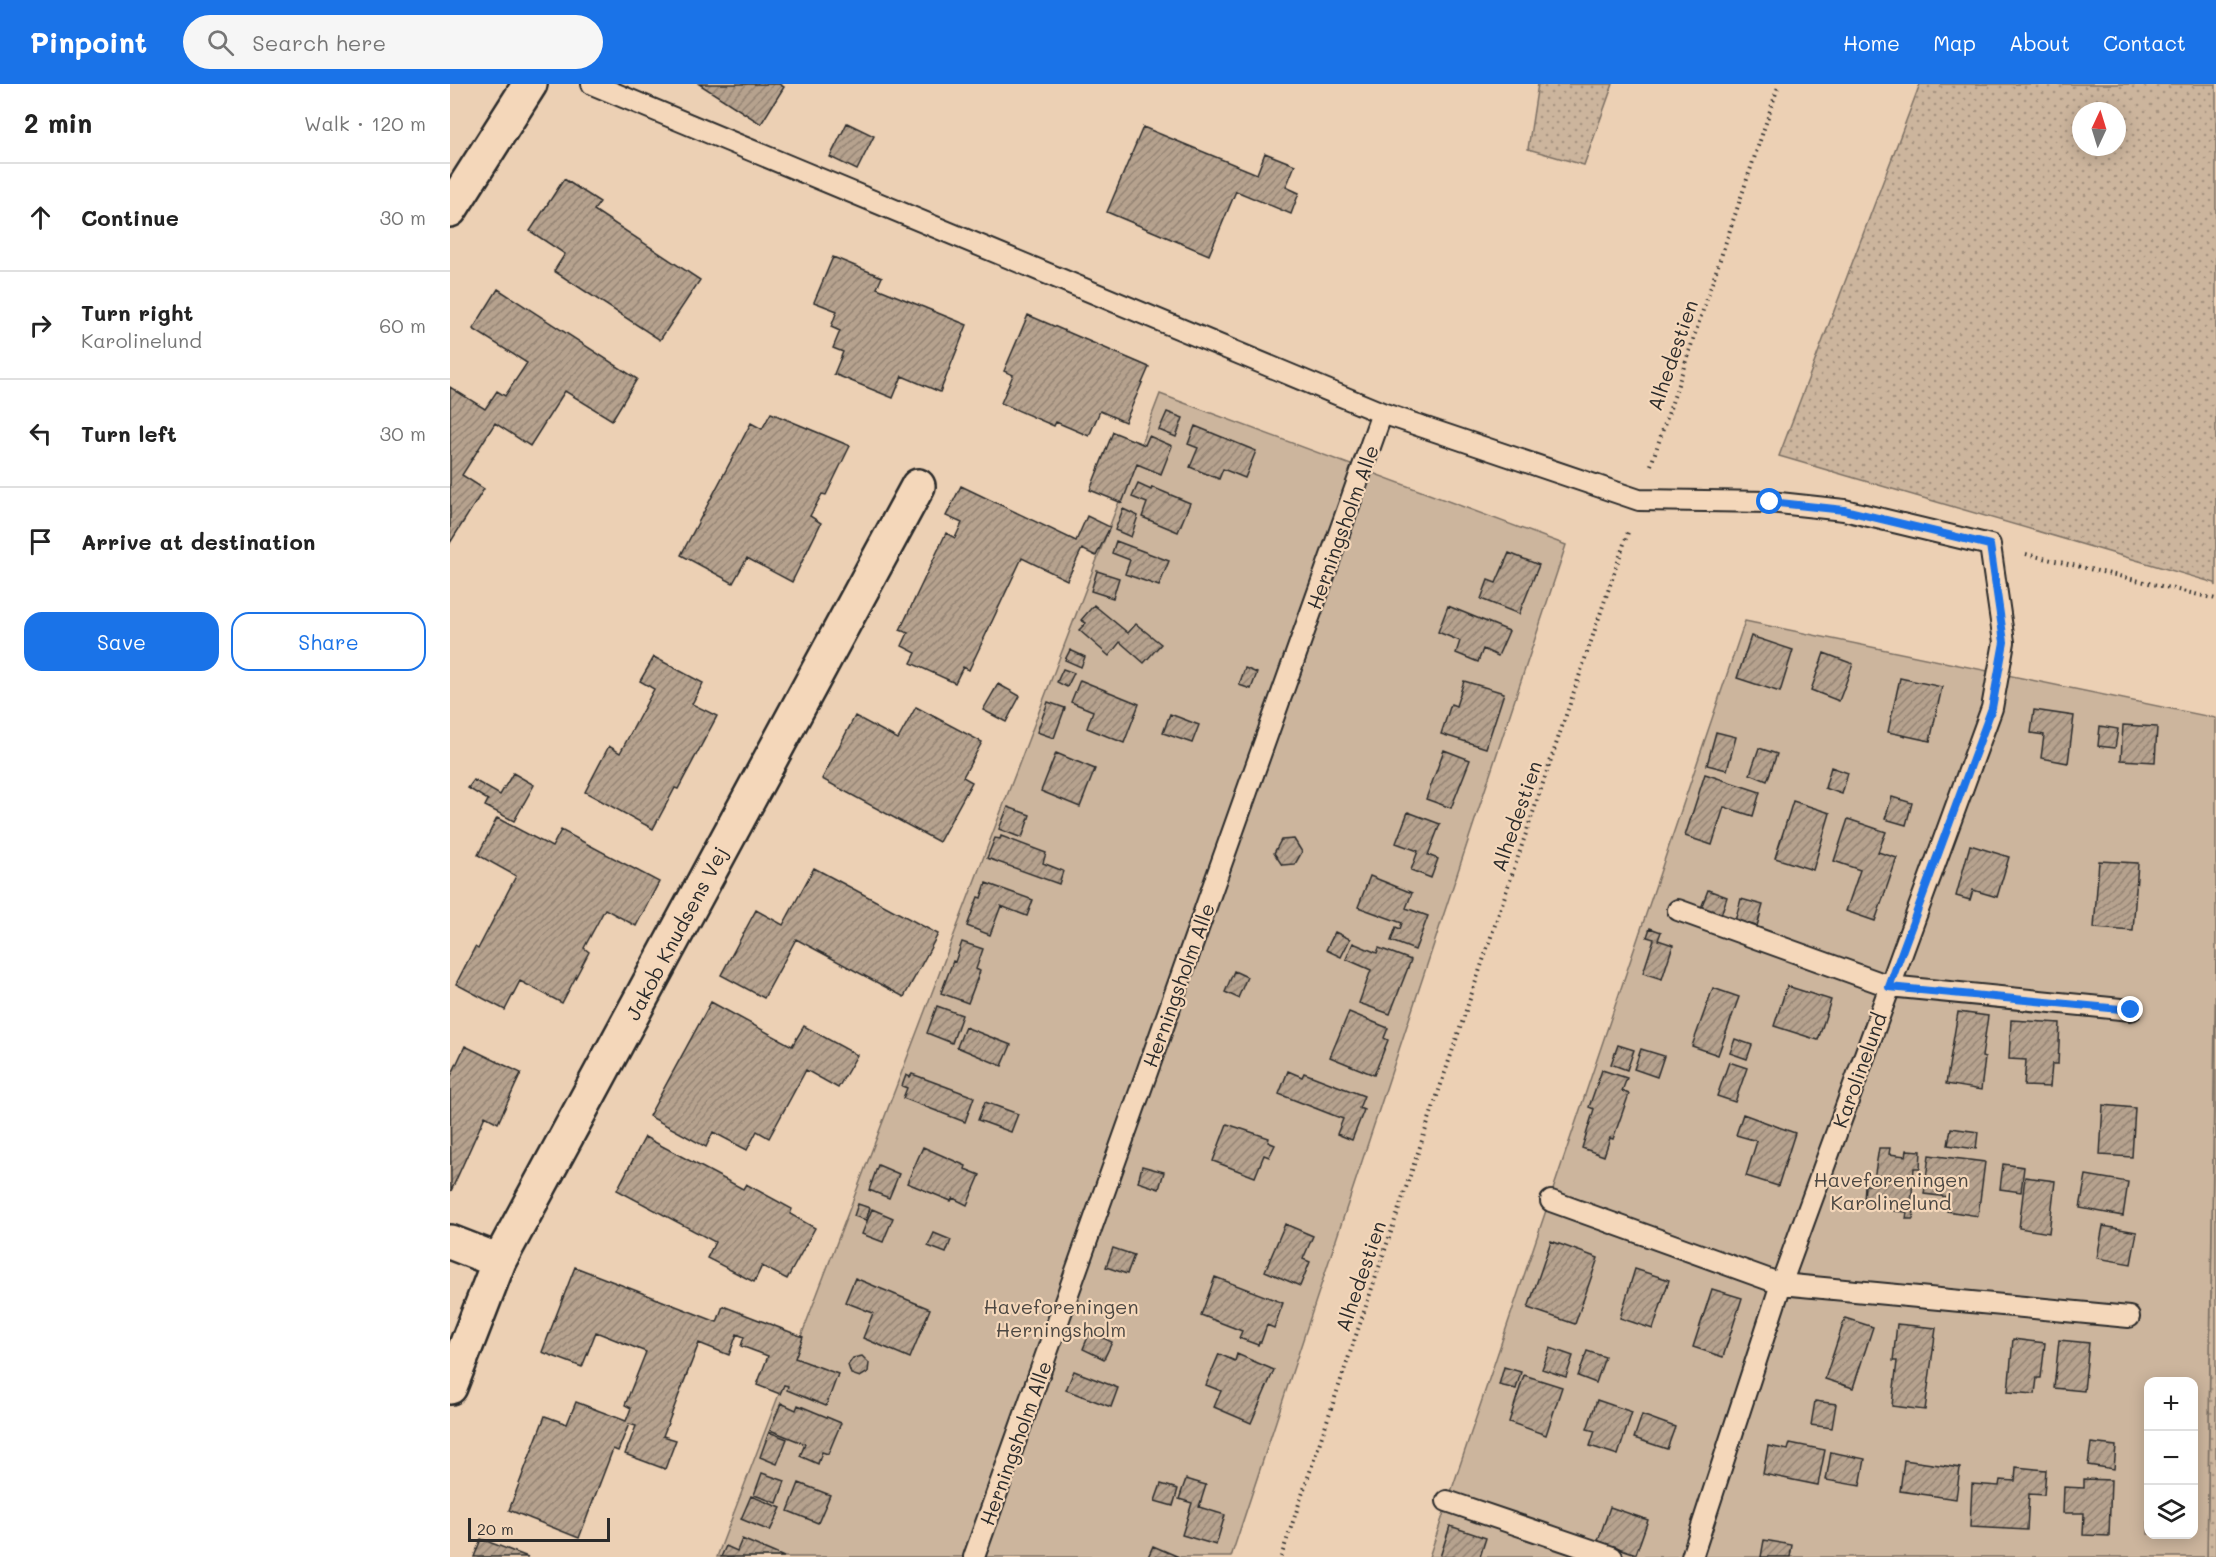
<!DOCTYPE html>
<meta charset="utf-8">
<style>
:root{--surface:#fff;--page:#f6f6f6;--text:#222;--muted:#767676;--line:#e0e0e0;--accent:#1a73e8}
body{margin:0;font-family:Mali,sans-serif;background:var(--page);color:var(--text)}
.controls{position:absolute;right:18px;bottom:18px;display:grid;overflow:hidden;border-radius:12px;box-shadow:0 3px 15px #0003}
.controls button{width:54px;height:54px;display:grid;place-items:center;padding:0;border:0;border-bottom:2px solid var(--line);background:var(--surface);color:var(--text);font:30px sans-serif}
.compass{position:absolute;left:1622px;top:18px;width:54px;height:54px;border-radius:50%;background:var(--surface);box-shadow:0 3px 15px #0003;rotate:4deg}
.scale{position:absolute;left:18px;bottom:15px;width:142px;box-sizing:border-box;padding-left:6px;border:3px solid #2b2b2b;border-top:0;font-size:16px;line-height:21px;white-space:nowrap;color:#2b2b2b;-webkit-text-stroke:4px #f4d7ba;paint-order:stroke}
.stop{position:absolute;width:18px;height:18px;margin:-14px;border:4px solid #1a73e8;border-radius:50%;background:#fff}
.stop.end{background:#1a73e8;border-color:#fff;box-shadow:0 2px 6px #0008}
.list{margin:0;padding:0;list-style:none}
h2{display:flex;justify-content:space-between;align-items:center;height:78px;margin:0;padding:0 24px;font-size:26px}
h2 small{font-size:20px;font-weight:400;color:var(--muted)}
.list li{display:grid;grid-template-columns:39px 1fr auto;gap:18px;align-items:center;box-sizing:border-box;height:108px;padding:0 24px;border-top:2px solid var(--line)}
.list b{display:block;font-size:22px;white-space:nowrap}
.list p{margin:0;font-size:20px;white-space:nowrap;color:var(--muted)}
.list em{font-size:20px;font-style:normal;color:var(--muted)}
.actions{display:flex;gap:12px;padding:18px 24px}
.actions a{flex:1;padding:14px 0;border:2px solid var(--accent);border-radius:18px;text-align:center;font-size:21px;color:var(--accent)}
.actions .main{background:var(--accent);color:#fff}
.icon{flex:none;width:33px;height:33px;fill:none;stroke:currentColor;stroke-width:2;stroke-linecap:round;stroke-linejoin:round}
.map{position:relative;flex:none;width:1766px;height:1473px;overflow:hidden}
header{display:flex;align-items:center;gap:36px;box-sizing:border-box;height:84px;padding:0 30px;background:var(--accent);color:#fff}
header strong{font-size:28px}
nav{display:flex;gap:33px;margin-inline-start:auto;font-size:21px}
.search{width:420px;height:54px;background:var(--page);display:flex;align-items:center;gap:15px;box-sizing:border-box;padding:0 21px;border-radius:33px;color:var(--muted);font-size:22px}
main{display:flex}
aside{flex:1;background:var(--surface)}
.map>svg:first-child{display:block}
.grass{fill:url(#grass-dots);stroke:#7c7064;stroke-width:1.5;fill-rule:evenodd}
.garden{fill:#ccb59d;stroke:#7c7064;stroke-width:1.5;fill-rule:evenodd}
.building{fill:url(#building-hatch);stroke:#2b2b2b;stroke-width:1.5}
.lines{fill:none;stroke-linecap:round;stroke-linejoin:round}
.service-casing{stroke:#2b2b2b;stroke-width:24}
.minor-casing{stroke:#2b2b2b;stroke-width:38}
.path{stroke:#2b2b2b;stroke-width:4;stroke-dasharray:1.5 4.5;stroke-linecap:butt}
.service{stroke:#f4d7ba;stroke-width:20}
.minor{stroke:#f4d7ba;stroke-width:33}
.route{stroke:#1a73e8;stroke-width:8}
.labels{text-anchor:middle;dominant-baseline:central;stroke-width:4.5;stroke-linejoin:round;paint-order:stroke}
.street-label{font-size:20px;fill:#2b2b2b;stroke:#f4d7ba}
.park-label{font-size:20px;fill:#4b4742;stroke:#f4d7ba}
</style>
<header>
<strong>Pinpoint</strong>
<div class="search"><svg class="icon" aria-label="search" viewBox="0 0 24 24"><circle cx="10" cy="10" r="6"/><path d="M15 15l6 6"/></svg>Search here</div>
<nav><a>Home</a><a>Map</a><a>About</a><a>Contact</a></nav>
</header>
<main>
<aside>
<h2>2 min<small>Walk · 120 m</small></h2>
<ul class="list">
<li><svg class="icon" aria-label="ahead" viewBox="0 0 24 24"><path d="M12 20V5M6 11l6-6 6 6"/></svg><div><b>Continue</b></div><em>30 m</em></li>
<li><svg class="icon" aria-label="right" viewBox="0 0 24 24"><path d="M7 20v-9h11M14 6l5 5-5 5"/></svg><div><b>Turn right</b><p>Karolinelund</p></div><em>60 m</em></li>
<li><svg class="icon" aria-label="left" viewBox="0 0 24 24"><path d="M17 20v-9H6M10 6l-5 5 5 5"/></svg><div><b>Turn left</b></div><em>30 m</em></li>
<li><svg class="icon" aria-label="arrive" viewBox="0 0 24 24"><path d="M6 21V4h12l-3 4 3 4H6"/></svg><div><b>Arrive at destination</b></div></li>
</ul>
<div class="actions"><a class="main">Save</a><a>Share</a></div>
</aside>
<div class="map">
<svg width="1766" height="1473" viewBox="0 0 1766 1473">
<defs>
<pattern id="grass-dots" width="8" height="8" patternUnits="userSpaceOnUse" patternTransform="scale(1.5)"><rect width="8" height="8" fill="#ccb59d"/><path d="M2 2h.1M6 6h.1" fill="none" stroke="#a69380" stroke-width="1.8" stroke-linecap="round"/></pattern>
<pattern id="building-hatch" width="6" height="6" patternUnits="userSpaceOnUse" patternTransform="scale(1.5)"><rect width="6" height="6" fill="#b6a28e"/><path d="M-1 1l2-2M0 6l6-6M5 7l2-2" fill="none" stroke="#948474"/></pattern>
</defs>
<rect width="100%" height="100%" fill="#ecd0b4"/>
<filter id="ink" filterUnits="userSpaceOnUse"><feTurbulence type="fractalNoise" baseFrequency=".0167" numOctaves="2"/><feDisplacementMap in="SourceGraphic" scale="12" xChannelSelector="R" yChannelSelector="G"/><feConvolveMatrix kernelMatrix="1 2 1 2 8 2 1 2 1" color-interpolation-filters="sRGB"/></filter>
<g filter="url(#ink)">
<!-- grass -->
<path class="grass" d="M1088 0H1163L1134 81 1078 65Z
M1470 0H1766V502L1765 499 1329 372ZM1631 27H1667V63H1631Z
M1766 868V1473H1757Z"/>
<!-- garden -->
<path class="garden" d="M710 310 1116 461 781 1473H267Z
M1295 537 1766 634V868L1757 1473H979ZM1698 1298H1744V1450H1698Z"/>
<!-- building -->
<path class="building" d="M249 0H329L334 3 311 40Z
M397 39 424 52 407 86 380 73Z
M693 43 807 90 815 69 845 81 836 103 849 109 841 130 786 107 759 171 657 128Z
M114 95 150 118 144 126 250 196 210 256 104 187 115 170 80 147Z
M383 173 432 193 427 204 517 241 490 308 452 292 443 314 384 290 393 268 383 264 390 247 381 243 387 227 364 218Z
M48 205 187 295 162 336 115 307 80 362 45 339 12 391 34 405 0 459V303L35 325 47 307 55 312 77 279 23 245Z
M578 231 699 283 675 338 650 327 639 352 606 338 604 342 551 319 563 291 554 287Z
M717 328 733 334 726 353 709 346Z
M321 329 400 362 376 411 372 410 360 432 371 439 342 498 297 474 283 499 231 471 301 339 312 345Z
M745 342 806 367 795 394 773 385 769 395 740 383 748 364 738 360Z
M663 348 695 361 699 352 722 362 711 390 687 380 672 419 640 406Z
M688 400 701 406 702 403 740 419 728 448 692 433 697 419 682 413Z
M511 402 626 457 637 432 660 443 646 472 632 465 617 496 572 474 519 586 513 583 505 599 461 579 466 569 452 562 458 549 450 546 496 449 505 454 512 439 496 432Z
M673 425 688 432 681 453 665 446Z
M666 457 719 477 709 502 675 490 680 476 662 469Z
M1059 469 1089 481 1069 530 1031 515 1038 496 1046 499Z
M647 487 669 494 663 514 641 507Z
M644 521 678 549 686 540 711 560 694 579 670 558 659 572 629 546 636 539 631 536Z
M998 522 1059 547 1048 572 1033 565 1028 578 1006 569 1010 557 988 548Z
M1301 552 1343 566 1330 608 1287 594Z
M620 566 635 573 631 583 615 576Z
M1374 569 1403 580 1389 617 1361 606Z
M204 573 253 599 242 620 267 632 228 705 225 704 203 745 135 708 159 662 170 669 204 605 190 597Z
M795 584 807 589 801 605 789 601Z
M613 585 624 589 617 603 607 598Z
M1450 594 1492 603 1480 657 1438 648Z
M630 596 689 620 674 659 637 644 643 627 621 618Z
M1014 597 1054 609 1036 664 991 650 1001 620 1006 622Z
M548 600 570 612 556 638 533 626Z
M598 618 615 624 604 654 587 648Z
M466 623 532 658 513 693 522 698 489 758 372 695 405 632 448 655Z
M1584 626 1624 632 1618 679 1591 674 1594 651 1581 649Z
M720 630 749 641 742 659 713 649Z
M1673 641 1707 643 1705 678 1671 676Z
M1650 642 1668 645 1665 664 1648 662Z
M1266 648 1286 653 1277 686 1257 681Z
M1309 664 1327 670 1317 697 1300 690Z
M994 666 1020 676 1001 724 976 715Z
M606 669 645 685 630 723 591 707Z
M1381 683 1398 689 1392 710 1375 704Z
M63 689 84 701 64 737 35 722 38 716 18 704 24 696 50 711Z
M1255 690 1310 708 1303 732 1274 723 1262 761 1235 752Z
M1442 713 1462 719 1456 741 1435 735Z
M1343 717 1380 729 1363 786 1325 774Z
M558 723 580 731 572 754 549 745Z
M958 728 990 740 978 771 988 775 981 794 961 786 968 767 946 759Z
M47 734 102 763 111 746 209 798 186 842 155 825 134 864 139 868 112 919 70 897 55 926 6 900 25 863 28 865 66 792 28 771Z
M1398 735 1436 748 1428 768 1447 774 1425 837 1396 827 1410 786 1384 777Z
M551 752 596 769 593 779 613 787 609 800 537 774 545 754 550 755Z
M844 755 852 768 845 780 832 781 824 769 831 756Z
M1520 761 1559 773 1547 813 1523 806 1520 816 1506 812Z
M1649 777 1688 779 1683 847 1644 844Z
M364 784 488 850 454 913 346 855 314 914 271 891 306 826 333 841Z
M920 792 962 809 956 824 978 832 965 866 941 857 946 843 950 845 952 839 908 823Z
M536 799 583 816 577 832 551 822 540 851 517 842 528 813 531 814Z
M1258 806 1277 813 1271 831 1251 824Z
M1291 815 1313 821 1307 842 1285 837Z
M1200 844 1211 848 1208 856 1223 861 1212 895 1193 889 1204 855 1197 853Z
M885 848 900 855 891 873 876 866Z
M512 858 533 865 526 885 530 887 518 919 491 909 503 877 505 878Z
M903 859 927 869 929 864 961 876 940 930 909 919 921 886 896 875Z
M784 887 797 893 788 914 775 908Z
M1337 902 1381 916 1368 956 1324 942Z
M1263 904 1289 913 1268 971 1242 962Z
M261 918 342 962 354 942 407 971 388 1004 356 986 319 1054 307 1047 297 1066 263 1048 256 1063 199 1032Z
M487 922 512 931 502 959 477 949Z
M899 928 938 944 934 954 938 956 924 991 880 973Z
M1508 928 1538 932 1532 973 1535 974 1531 1006 1496 1000Z
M1561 936 1610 939 1608 980H1602L1600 1003 1574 1002 1576 976 1559 975Z
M515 943 561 961 552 982 507 963Z
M1285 955 1302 961 1297 975 1280 969Z
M1168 961 1184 966 1177 986 1161 980Z
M15 962 71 989 48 1039 35 1032 1 1107 0 994Z
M1191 965 1214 972 1207 993 1184 985Z
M1279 978 1297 984 1285 1018 1267 1012Z
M1152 986 1177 994 1172 1007 1179 1010 1163 1055 1160 1054 1154 1072 1132 1064 1144 1025 1139 1023Z
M838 987 852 993 854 989 914 1012 909 1024 914 1026 902 1056 887 1050 893 1035 829 1010Z
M462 990 524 1013 515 1038 453 1014 457 1004 452 1002 456 991 460 993Z
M535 1018 568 1030 561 1048 528 1036Z
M1653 1021 1685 1024 1682 1073 1650 1071Z
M1293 1030 1345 1049 1328 1102 1296 1092 1307 1057 1286 1051Z
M777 1040 819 1054 818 1058 825 1061 819 1073 814 1071 805 1093 763 1077Z
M1501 1044 1528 1048 1526 1065 1498 1061Z
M195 1053 293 1105 296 1100 342 1125 340 1130 365 1144 337 1195 312 1182 304 1198 257 1174 265 1158 167 1106Z
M473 1063 516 1082 515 1085 530 1091 517 1121 503 1114 501 1117 457 1099Z
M1429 1064H1440L1439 1070 1456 1072 1457 1066 1471 1067 1470 1084H1464L1461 1121 1458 1120 1457 1126 1464 1127 1463 1135H1456L1457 1128 1444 1127 1445 1118H1414L1415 1101H1423Z
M1479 1071 1535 1078 1528 1132 1497 1127 1498 1113 1474 1110Z
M1553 1080 1574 1083 1571 1108 1550 1105Z
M428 1081 449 1090 439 1114 419 1106Z
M692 1082 714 1088 709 1105 688 1098Z
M1636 1091 1678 1098 1673 1132 1630 1124Z
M1575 1093 1605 1097 1599 1149 1569 1144Z
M408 1120 420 1124 416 1136 404 1132Z
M422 1125 443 1134 433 1158 412 1150Z
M835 1140 863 1152 853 1175 860 1178 850 1202 815 1187Z
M1653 1142 1687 1148 1681 1180 1647 1174Z
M484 1149 501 1156 496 1169 478 1162Z
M1101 1157 1148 1174 1125 1240 1078 1224Z
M663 1164 684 1171 677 1190 656 1183Z
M125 1183 267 1238 273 1222 353 1253 345 1274 388 1290 376 1322 337 1306 338 1302 334 1301 330 1310 307 1301 318 1272 291 1262 294 1253 287 1250 279 1271 249 1259 213 1352 226 1356 215 1385 175 1370 186 1342 179 1340 168 1367 163 1365 129 1454 59 1426 95 1332 117 1340 126 1318 176 1337 181 1324 175 1321 196 1268 146 1248 132 1283 92 1268Z
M1185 1185 1219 1196 1203 1245 1170 1234Z
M765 1193 833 1219 824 1244 817 1241 811 1258H809L808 1261 789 1254 792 1247 751 1231Z
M405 1194 480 1225 460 1274 413 1254 423 1229 395 1218Z
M1262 1205 1292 1214 1273 1273 1243 1263Z
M1395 1234 1423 1243 1403 1304 1375 1295Z
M1447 1240 1486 1244 1475 1326 1442 1322 1447 1277H1443Z
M640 1248 662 1258 654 1275 633 1265Z
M1563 1255 1595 1259 1591 1294H1587L1585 1310 1558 1308Z
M1609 1256 1639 1259 1634 1307 1604 1304Z
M1100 1264 1123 1272 1116 1293 1092 1285Z
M1137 1267 1155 1273 1146 1299 1128 1292Z
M769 1270 785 1277 787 1270 824 1286 801 1339 764 1323 771 1307 756 1301Z
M412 1272 419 1279 418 1288 410 1293 401 1290 398 1281 403 1274Z
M1054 1283 1071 1288 1066 1305 1049 1301Z
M624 1287 668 1304 661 1323 616 1306Z
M1074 1291 1112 1303 1096 1351 1059 1338Z
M1147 1316 1182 1328 1168 1371 1140 1362 1145 1347 1137 1345Z
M1365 1317 1386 1320 1382 1344 1361 1341Z
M331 1319 346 1326 348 1321 391 1339 378 1370 372 1368 368 1380 350 1372 355 1360 320 1346Z
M1192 1331 1225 1343 1217 1365 1184 1354Z
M319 1348 337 1355 327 1380 310 1373Z
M1340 1359 1375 1366 1368 1401 1313 1390 1318 1362 1338 1366Z
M1641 1359 1666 1362 1664 1385 1638 1381Z
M1381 1368 1415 1375 1410 1402 1376 1396Z
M1454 1376 1510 1384 1506 1415 1450 1407Z
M1566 1383 1596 1386 1594 1411 1579 1410 1577 1446 1520 1443 1522 1400 1549 1402 1550 1396 1565 1397Z
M312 1389 335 1397 327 1419 304 1411Z
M736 1395 756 1401 749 1423 775 1431 766 1461 732 1451 742 1419 729 1415Z
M1634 1395 1661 1396 1659 1452 1633 1451 1634 1429H1613L1614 1403 1634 1404Z
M349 1399 380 1411 368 1439 338 1427Z
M711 1400 728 1405 723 1422 705 1417Z
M301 1412 331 1424 320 1447 291 1435Z
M1160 1423 1198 1436 1186 1470 1148 1457Z
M1000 1442 1036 1454 1030 1473H990Z
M31 1455 78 1473H24Z
M292 1455 334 1473H271L276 1462 287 1467Z
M1314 1456 1342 1461 1340 1473H1311Z
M703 1462 729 1473H698Z"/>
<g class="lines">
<defs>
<path id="service" d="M142 0 932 329 1189 416 1320 418 1394 426 1540 461 1554 558 1542 624 1331 1200 1242 1473
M1228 826 1439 902 1681 926
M1101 1117 1331 1200 1679 1233
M997 1417 1162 1473
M524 1473 932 329"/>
<path id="minor" d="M0 126 80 0
M0 1158 49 1177
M0 1303 49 1177 468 402"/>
</defs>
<!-- service casing -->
<use href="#service" class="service-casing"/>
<!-- minor casing -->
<use href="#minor" class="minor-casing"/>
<!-- path -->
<path class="path" d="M1201 381 1329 0
M1576 470 1766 515
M831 1473 1178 448"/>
<!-- service -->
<use href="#service" class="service"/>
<!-- minor -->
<use href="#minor" class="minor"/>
</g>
</g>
<g class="lines" filter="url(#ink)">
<!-- route -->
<path class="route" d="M1320 418 1394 426 1540 461 1554 558 1542 624 1439 903 1681 926"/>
</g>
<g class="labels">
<!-- street labels -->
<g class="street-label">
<text transform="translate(1222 271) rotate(-71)">Alhedestien</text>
<text transform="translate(892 443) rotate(-70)">Herningsholm Alle</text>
<text transform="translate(1066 732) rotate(-71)">Alhedestien</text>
<text transform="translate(226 849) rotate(-62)">Jakob Knudsens Vej</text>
<text transform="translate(728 901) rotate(-70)">Herningsholm Alle</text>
<text transform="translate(1409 986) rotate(-70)">Karolinelund</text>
<text transform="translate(910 1192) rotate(-71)">Alhedestien</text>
<text transform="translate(565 1359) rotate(-70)">Herningsholm Alle</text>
</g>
<!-- park labels -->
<g class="park-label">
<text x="1441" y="1095">Haveforeningen<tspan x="1441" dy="23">Karolinelund</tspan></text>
<text x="611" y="1222">Haveforeningen<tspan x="611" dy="23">Herningsholm</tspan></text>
</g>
</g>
</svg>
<div class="controls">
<button>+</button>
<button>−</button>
<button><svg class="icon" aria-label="layers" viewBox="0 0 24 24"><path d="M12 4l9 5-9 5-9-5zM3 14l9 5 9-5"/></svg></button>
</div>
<svg class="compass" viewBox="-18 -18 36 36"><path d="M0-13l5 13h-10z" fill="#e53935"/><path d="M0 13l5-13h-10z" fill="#767676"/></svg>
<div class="scale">20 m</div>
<div class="stop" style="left:1320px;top:418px"></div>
<div class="stop end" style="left:1681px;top:926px"></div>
</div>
</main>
